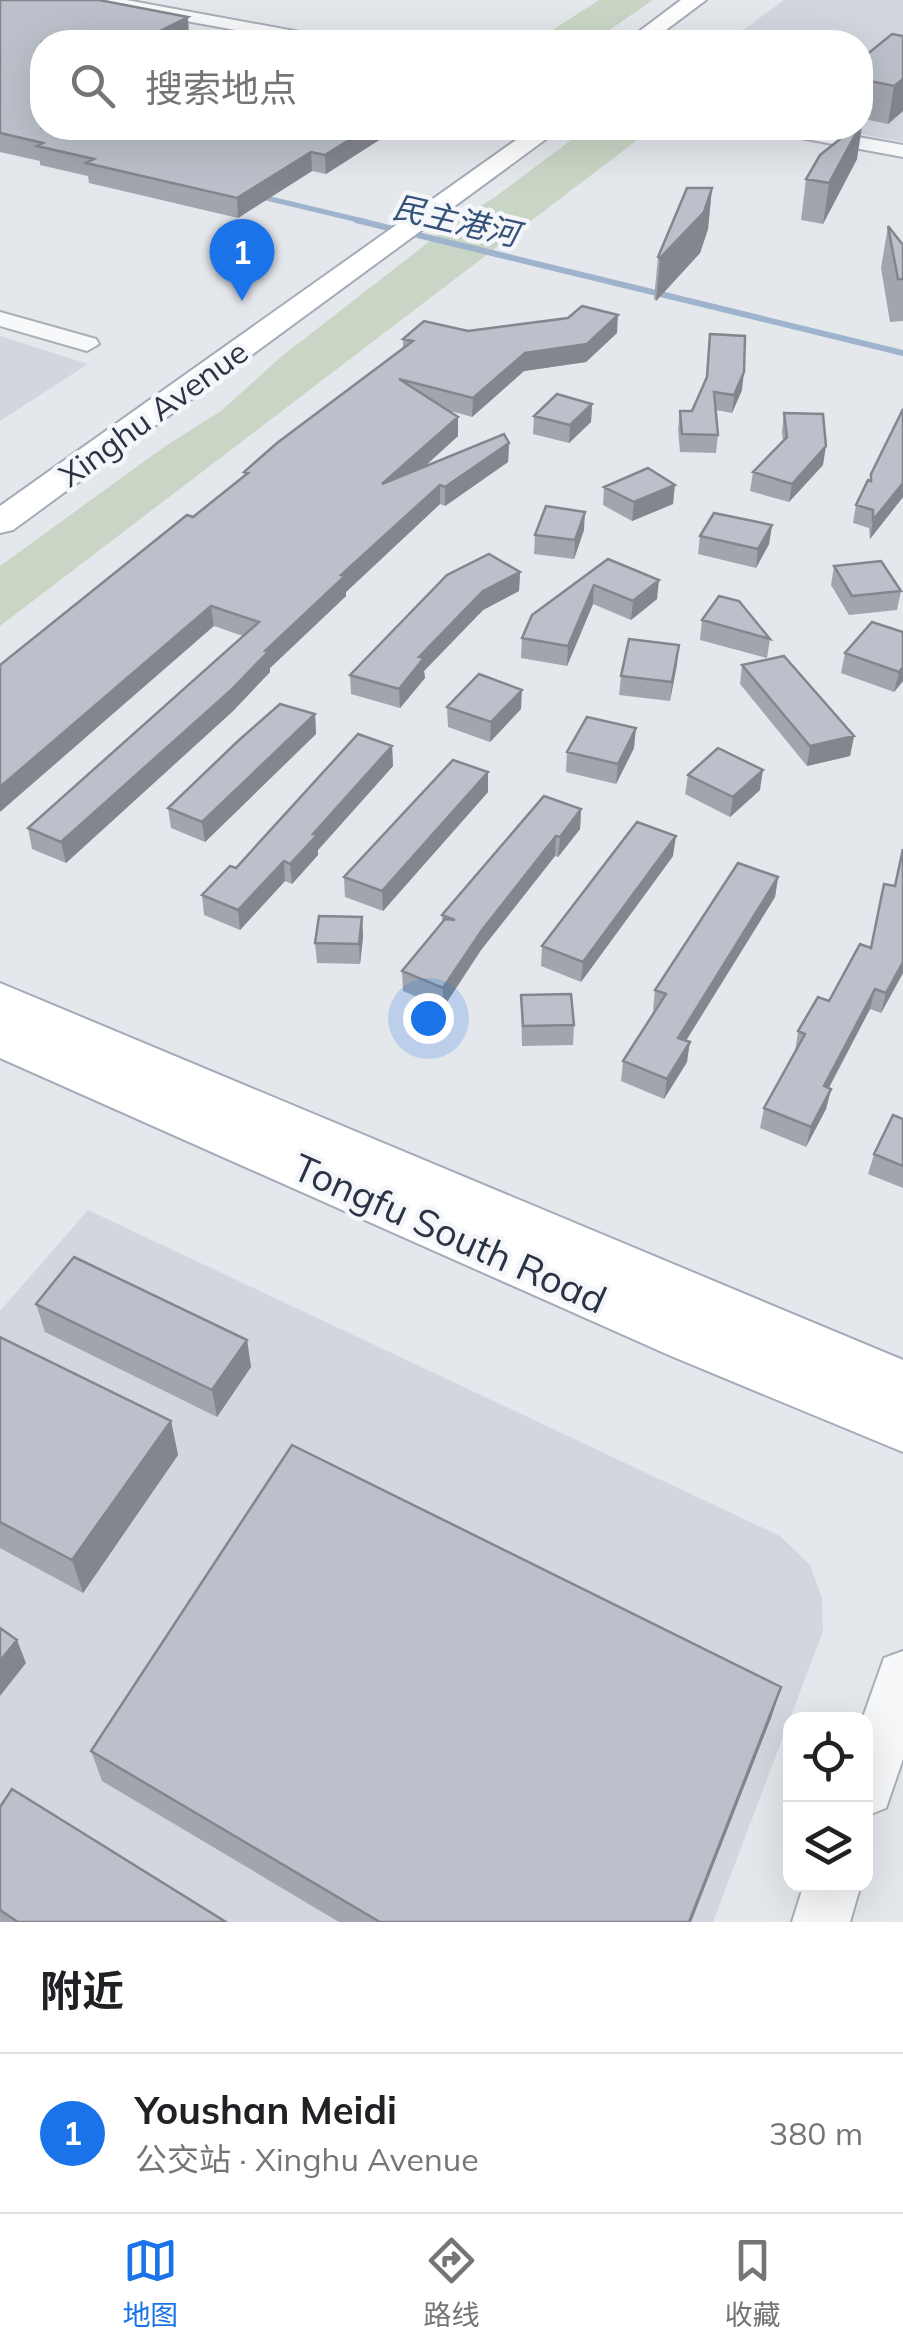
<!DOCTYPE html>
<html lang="zh">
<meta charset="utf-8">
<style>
:root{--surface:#fff;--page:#f6f6f6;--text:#202124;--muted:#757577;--line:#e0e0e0;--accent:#1a73e8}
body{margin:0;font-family:Mulish,"Noto Sans SC",sans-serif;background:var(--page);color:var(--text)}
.controls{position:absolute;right:30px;bottom:30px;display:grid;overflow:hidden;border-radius:20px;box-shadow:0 10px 40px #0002}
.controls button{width:90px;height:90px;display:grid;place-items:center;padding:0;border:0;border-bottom:2px solid var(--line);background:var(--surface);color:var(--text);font:50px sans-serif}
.you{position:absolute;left:428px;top:1018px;width:35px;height:35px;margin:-25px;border:8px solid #fff;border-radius:50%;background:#1a73e8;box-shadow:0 0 0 15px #1a73e833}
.badge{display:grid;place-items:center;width:65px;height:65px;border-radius:50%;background:var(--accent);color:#fff;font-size:32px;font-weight:700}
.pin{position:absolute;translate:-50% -82px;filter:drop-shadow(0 2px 5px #0008)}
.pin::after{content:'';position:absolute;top:52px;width:35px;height:30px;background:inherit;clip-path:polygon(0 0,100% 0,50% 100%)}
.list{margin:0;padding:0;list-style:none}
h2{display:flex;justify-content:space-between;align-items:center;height:130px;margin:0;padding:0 40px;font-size:42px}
h2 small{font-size:32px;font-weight:400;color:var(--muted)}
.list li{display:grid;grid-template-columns:65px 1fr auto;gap:30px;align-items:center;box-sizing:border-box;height:160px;padding:0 40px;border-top:2px solid var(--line)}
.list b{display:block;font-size:38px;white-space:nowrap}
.list p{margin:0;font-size:32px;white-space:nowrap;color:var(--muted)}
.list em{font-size:32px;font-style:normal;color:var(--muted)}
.icon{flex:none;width:55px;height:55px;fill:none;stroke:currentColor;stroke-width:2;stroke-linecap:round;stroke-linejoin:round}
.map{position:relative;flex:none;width:903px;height:1922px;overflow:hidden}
.search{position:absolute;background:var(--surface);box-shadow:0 10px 40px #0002;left:30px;right:30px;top:30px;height:110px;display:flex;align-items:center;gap:25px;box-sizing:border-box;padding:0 35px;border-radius:40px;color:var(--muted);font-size:38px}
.sheet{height:290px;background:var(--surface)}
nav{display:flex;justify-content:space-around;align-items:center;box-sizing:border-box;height:140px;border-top:2px solid var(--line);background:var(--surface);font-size:28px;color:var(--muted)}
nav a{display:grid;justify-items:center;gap:5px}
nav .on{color:var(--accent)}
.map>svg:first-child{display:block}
.built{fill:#d2d6de}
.green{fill:#c9d6c5}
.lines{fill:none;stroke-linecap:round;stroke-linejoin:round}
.stream-far1{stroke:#9fb4cc;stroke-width:5}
.stream{stroke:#9fb4cc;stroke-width:6}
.minor-casing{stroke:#a9aeb7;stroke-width:4}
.major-casing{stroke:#a3abb8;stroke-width:4}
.minor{fill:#f7f8fa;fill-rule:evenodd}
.major{fill:#fff;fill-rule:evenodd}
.wall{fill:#a1a5ae}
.shaded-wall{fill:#83868d}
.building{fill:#bbc0ca;stroke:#83868d;stroke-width:2.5}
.labels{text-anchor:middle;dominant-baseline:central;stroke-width:9;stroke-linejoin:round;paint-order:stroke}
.far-water-label{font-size:32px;font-style:italic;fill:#34527a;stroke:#f4f6f9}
.far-street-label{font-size:32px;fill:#2b3445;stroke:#f4f6f9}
.street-label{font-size:38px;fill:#2b3445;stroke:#f4f6f9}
</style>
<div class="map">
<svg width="903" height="1922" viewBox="0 0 903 1922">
<rect width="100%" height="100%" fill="#e4e7ec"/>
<!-- built -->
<path class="built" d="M784 0H903V142L826 128H860V42H727Z
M0 336 88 364 0 421Z
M88 1210 780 1536 810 1565 822 1598 823 1631 713 1922H0V1311Z"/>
<!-- green -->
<path class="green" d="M599 0H653L592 42H534Z
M587 128H653L0 626V566L164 447 221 411 282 356 452 224 495 197Z"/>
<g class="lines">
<!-- stream-far1 -->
<path class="stream-far1" d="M258 196 367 222"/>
<!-- stream -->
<path class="stream" d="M356 220 903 353"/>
<defs>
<path id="minor" d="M90 0H126L327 37 336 42H301L98 5Z
M770 128H808L903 145V157L779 134Z
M0 312 96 339 99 344 87 351 0 326Z
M903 1651V1759L886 1808 866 1816V1720H862L884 1658Z
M804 1884H861L850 1922H792Z"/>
<path id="major" d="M681 0H706L650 42H625Z
M533 128H561L13 530 0 533V506Z
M0 983 903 1360V1452L671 1356 0 1058Z"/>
</defs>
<!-- minor casing -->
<use href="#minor" class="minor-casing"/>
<!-- major casing -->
<use href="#major" class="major-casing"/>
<!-- minor -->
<use href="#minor" class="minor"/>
<!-- major -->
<use href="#major" class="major"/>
</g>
<!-- wall -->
<path class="wall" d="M0 0 189 35 179 40 398 128 326 174 312 171 238 218 89 183 88 176 40 165V161L0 152Z
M903 36V111L888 124 860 118V60Z
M857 159 823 224 801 220 806 179Z
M712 188 708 229 700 253 656 301 654 299 658 257Z
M888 226 903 245V321L890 322 881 268Z
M468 331 617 333 586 362 524 371 472 417 447 410 458 417V436L423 468 509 443 508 462 445 506 440 504 346 592V596L270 668V672L233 711 66 863 32 849 28 828 243 636 214 626 193 517 245 476 244 472 403 349V339Z
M706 378 742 390 732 413 716 410 718 435 716 453 680 452 678 429 680 411H692Z
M592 404 591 422 569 443 533 434 534 416Z
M903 409V497L870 539 869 528 853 523 856 505 870 480 871 474Z
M784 413 823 465 789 502 750 491 753 472 783 441 782 431Z
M604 487 673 504 632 521 603 505Z
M772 525 769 544 756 568 698 554 700 536Z
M584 530 574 559 534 554 535 535Z
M608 559 657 599 631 620 593 604 567 666 521 658 522 638Z
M834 566 901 591 897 610 849 615 831 585Z
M520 572 519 591 483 610 424 671 425 678 400 708 351 694 350 675Z
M702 620 770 639 767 658 700 640Z
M903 632V681L894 692 841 673 845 653Z
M679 645 670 701 619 695 621 676Z
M742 665 854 736 850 756 807 766 740 684Z
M447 707 521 709 490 742 448 727Z
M315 714 316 734 205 842 171 828 168 808Z
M392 746 393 766 318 850V855L292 884 285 881 240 930 204 915 202 895Z
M634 748 616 784 566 772 567 752Z
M488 772V792L383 911 345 897 344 877Z
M688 775 760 790 730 817 685 794Z
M581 809 580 829 558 857 555 856 481 950 443 1008 403 991 402 971 442 923V915Z
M673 856 581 982 541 966 542 946Z
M778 877 775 897 686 1041 687 1062 664 1099 621 1081 623 1061 655 1011 653 1010 655 990Z
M362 917 363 937 360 964 317 963 315 943Z
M870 948 903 973 881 1013 870 1009 829 1088 831 1089 826 1109 806 1147 760 1128 764 1108 795 1052 798 1031 829 1001Z
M521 995 574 1025 573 1045 522 1046Z
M903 1119V1188L868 1174 874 1154Z
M36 1304 247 1340 251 1367 217 1417 45 1332Z
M0 1337 171 1421 178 1455 83 1593 0 1548Z
M781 1687 771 1718 691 1922H339L102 1781 91 1751Z
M0 1807 226 1922H0Z"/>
<!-- shaded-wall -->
<path class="shaded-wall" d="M188 17 189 35 174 42 152 35Z
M903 79V111L888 124 894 86Z
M863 120 857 159 823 224 829 183Z
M368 128H398L326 174 325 155Z
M311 152 312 171 238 218 237 198Z
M712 188 708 229 700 253 656 301 660 258Z
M618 315 617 333 586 362 524 371 472 417 473 398 525 353Z
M744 372 742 390 732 413 734 395Z
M592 404 591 422 569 443 570 425Z
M458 417V436L383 504 382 484Z
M509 443 508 462 445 506V487Z
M826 446 823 465 789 502 792 484Z
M903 483V497L870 539 873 520Z
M440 485V504L346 592V596L270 668V672L233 711 66 863 61 842 341 575Z
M675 485 673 504 632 521 634 502Z
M585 512 584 530 574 559 575 540Z
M772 525 769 544 756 568 758 549Z
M520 572 519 591 483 610 424 671 425 678 400 708 399 689 419 657 483 591Z
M659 580 657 599 631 620 633 601Z
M594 585 593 604 567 666 568 646Z
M211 606 214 626 0 812V787Z
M679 645 677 665 670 701 672 682Z
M903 667V681L894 692 899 672Z
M522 690 521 709 490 742 491 722Z
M315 714 316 734 205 842 202 822Z
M636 728 634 748 616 784 618 764Z
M854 736 850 756 807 766 810 746Z
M392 746 393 766 318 850V855L292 884 290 864 313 834Z
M763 770 760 790 730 817 733 797Z
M488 772V792L383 911 382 891Z
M581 809 580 829 558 857 560 837Z
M556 836 555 856 481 950 443 1008V988L482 930Z
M676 836 673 856 581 982 583 962Z
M284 861 285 881 240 930 238 910Z
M778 877 775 897 675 1058 678 1038Z
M362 917 363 937 360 964 359 944Z
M903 962V973L881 1013 886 993Z
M875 989 870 1009 819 1106 824 1086Z
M690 1042 687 1062 664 1099 667 1079Z
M831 1089 826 1109 806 1147 811 1127Z
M247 1340 251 1367 217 1417 212 1390Z
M171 1421 178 1455 83 1593 72 1560Z
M17 1640 26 1663 0 1696V1661Z
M781 1687 771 1718 691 1922H689Z"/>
<!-- building -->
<path class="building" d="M0 0H99L188 17 152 35 190 42H42V128H368L325 155 311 152 237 198 86 163 94 159 37 146 43 143 0 133Z
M248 34 297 42H232Z
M892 34 903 36V79L894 86 860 79V60Z
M854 128H859L829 183 806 179 820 155Z
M687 188H712L704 212 660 258 658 257Z
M888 226 903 245V279H898Z
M582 306 618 315 587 344 525 353 473 398 399 379 458 417 382 484 504 434 509 443 445 487 440 485 341 575 345 576 265 651 268 652 230 691 61 842 28 828 259 622 211 606 0 787V665L187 515 193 517 248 473 244 472 277 443 413 341 403 339 424 321 468 331 568 318Z
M710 334 745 336 744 372 734 395 714 392 718 435 682 434 680 411H692L707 377Z
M557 394 592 404 570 425 534 416Z
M903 409V483L873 520V510L856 505 868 480 871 481V474Z
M784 413 823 414 826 446 792 484 753 472 787 437Z
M648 468 675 485 634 502 604 487Z
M546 506 585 512 575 540 535 535Z
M714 513 772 525 758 549 700 536Z
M489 554 520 572 483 591 419 657 424 658 399 689 350 675 447 575Z
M608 559 659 580 633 601 594 585 568 646 522 638 532 615Z
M881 561 901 591 852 596 834 566Z
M719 596 739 601 770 639 702 620Z
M872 622 903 632V667L899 672 845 653Z
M629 639 679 645 672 682 621 676Z
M784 656 854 736 810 746 742 665Z
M479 674 522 690 491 722 447 707Z
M280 704 315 714 202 822 168 808 238 741Z
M587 717 636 728 618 764 567 752Z
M358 734 392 746 313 834 317 835 290 864 284 861 238 910 202 895 230 866 236 868Z
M718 748 763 770 733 797 688 775Z
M453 760 488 772 382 891 344 877Z
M544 796 581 809 560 837 556 836 482 930 443 988 402 971 445 919 455 920 442 915Z
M637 822 676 836 583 962 542 946Z
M903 849V962L886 993 875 989 824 1086 831 1089 811 1127 764 1108 805 1034 798 1031 818 997 829 1001 860 944 871 948 884 884 895 886Z
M738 863 778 877 678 1038 690 1042 667 1079 623 1061 666 994 655 990Z
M319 916 362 917 359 944 315 943Z
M571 994 574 1025 523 1026 521 995Z
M893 1115 903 1119V1166L874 1154Z
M74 1257 247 1340 212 1390 36 1304Z
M0 1337 171 1421 72 1560 0 1522Z
M292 1445 781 1687 689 1922H380L91 1751Z
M0 1628 17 1640 0 1661Z
M12 1789 226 1922H18L0 1910V1807Z"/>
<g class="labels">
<!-- far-water labels -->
<g class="far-water-label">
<text transform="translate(456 220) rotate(13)">民主港河</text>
</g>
<!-- far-street labels -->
<g class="far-street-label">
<text transform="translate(153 413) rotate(-36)">Xinghu Avenue</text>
</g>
<!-- street labels -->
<g class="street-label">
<text transform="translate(450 1233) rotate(24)">Tongfu South Road</text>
</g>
</g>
</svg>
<div class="controls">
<button><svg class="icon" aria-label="locate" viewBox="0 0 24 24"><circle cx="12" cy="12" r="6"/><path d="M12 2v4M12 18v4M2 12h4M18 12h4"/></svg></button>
<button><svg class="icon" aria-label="layers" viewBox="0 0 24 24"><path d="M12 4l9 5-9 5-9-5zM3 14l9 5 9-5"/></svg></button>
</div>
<div class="you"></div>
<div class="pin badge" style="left:242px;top:301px">1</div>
<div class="search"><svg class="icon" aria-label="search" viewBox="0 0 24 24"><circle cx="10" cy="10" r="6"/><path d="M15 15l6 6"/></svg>搜索地点</div>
</div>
<section class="sheet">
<h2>附近<small></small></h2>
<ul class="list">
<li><span class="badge">1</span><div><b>Youshan Meidi</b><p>公交站 · Xinghu Avenue</p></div><em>380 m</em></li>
</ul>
</section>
<nav>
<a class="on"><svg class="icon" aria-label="map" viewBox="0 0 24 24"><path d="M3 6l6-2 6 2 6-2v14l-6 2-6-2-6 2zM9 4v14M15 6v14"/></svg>地图</a>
<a><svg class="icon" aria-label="directions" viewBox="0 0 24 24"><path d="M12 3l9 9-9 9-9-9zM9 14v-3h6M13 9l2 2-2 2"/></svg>路线</a>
<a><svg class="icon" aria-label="saved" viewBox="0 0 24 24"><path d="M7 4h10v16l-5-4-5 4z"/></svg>收藏</a>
</nav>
